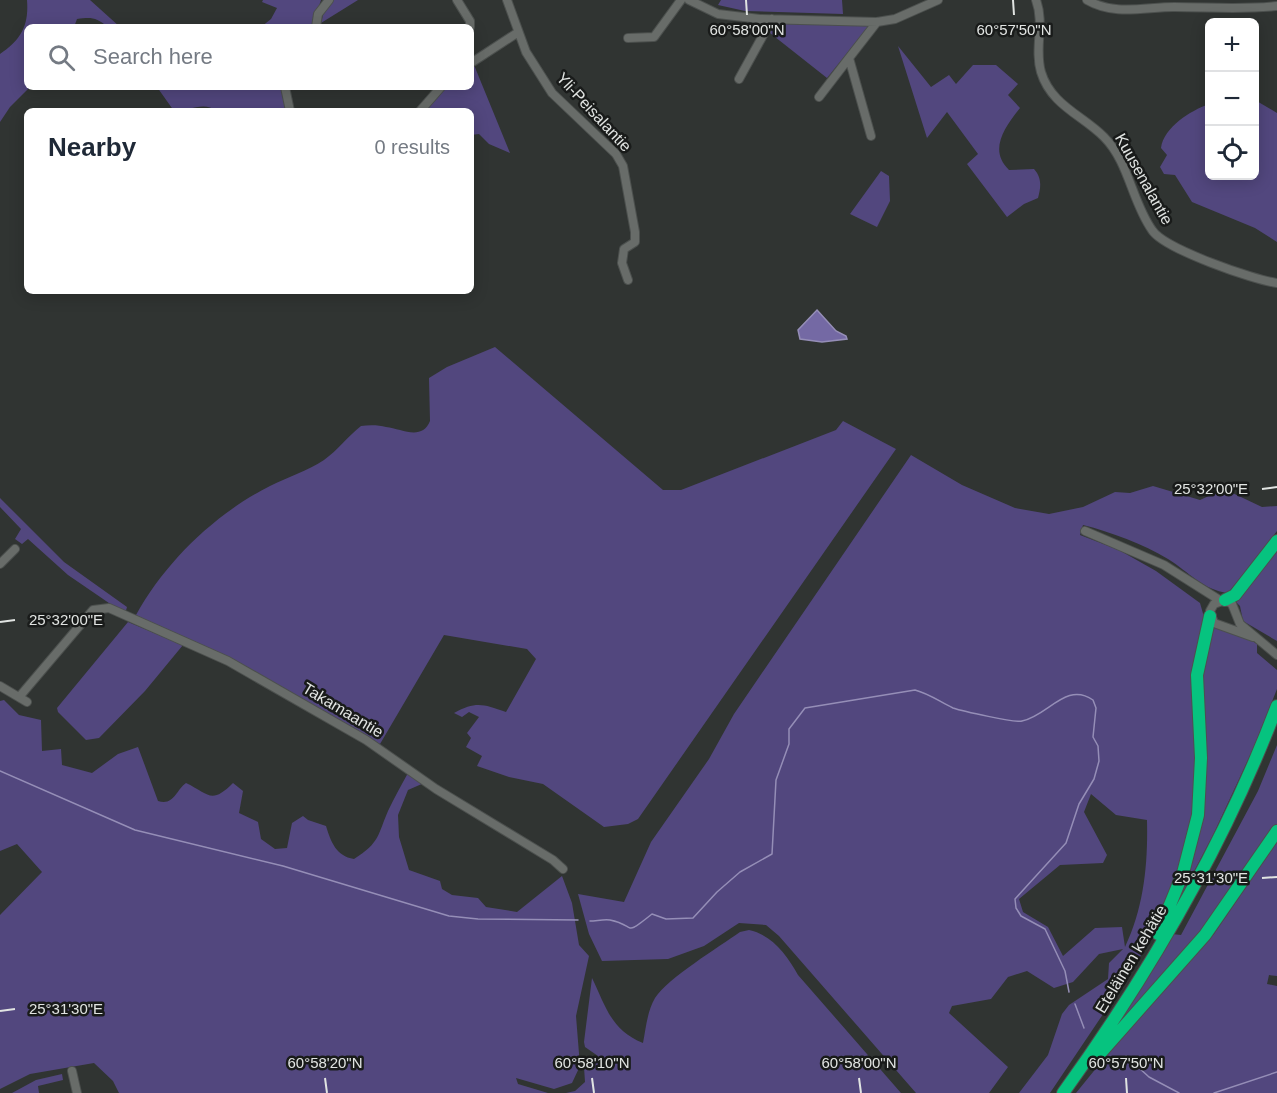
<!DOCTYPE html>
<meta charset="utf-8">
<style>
:root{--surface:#fff;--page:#f2f2f3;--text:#1f2937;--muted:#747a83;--line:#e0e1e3}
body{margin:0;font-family:Arial,sans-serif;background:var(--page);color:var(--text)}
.controls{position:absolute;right:18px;top:18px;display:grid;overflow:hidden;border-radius:9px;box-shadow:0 3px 15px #0003}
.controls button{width:54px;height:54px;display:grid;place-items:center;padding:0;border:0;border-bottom:2px solid var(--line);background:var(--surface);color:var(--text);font:30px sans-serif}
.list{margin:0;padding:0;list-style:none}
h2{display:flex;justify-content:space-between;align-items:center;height:78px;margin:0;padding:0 24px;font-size:26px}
h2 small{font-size:20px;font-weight:400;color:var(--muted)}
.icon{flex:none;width:33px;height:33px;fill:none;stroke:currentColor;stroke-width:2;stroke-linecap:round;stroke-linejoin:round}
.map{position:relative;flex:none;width:1277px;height:1093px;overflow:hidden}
.search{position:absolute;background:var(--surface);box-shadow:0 3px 15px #0003;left:24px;top:24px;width:450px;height:66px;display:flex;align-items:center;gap:15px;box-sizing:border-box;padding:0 21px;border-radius:9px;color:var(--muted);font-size:22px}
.panel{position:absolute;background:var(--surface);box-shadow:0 3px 15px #0003;left:24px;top:108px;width:450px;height:186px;border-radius:9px}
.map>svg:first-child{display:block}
.green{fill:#52477e;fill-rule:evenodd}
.water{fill:#7469a4;stroke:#958eb7;stroke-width:1.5}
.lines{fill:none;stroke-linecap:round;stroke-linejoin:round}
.stream{stroke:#958eb7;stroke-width:1.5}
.minor-casing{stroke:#4c504e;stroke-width:10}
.highway-casing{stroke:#4c504e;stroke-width:14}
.minor{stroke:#686c69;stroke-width:8}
.highway{stroke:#06c37f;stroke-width:12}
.ticks{fill:none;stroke:#e1e4e2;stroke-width:2}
.labels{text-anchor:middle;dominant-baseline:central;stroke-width:5;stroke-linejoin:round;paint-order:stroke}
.street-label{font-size:16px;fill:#e1e4e2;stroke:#191b1a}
.ticks-label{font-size:15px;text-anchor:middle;fill:#e1e4e2;stroke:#191b1a;stroke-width:5;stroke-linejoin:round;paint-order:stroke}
</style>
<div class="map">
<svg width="1277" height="1093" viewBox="0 0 1277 1093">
<rect width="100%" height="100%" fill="#303432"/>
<!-- green -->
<path class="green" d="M27 0H90L120 27H108C96 17 91 17 77 19L74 27H27V87H30L10 107 0 122V54C21 40 29 26 27 0Z
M263 0H321L312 27H261L271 19 277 8 262 2Z
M333 0H358L321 23 324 11Z
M721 0H842L843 14 745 11 718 5Z
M774 23 869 26 827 78 770 33Z
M898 46 931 87 949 75 956 84 973 65H996L1018 84 1008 95 1020 108C1005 127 988 150 1009 170L1034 169C1042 178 1041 187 1038 198L1024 204 1007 217 967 164 978 154 947 112 927 138Z
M474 65 510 153 489 144 479 134 471 135V111H432L428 108 445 87H471V66Z
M157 87H281L287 111H216C205 101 188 111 174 111Z
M1255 100 1277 113V242L1255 228 1192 202 1175 175 1164 174 1160 167 1167 155 1161 148C1164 127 1190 111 1209 104L1210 176H1254Z
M881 171 889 176 890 201 877 227 850 214Z
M495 347 663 490H681L836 430 843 421 896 449 638 819 628 824 604 827 543 784 509 777 477 766 482 756 466 747 471 738 467 733 479 717 469 712 462 717 454 713C476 701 483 704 506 712L536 659 527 649 444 635 380 744 136 615C166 561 215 514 270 486 288 477 307 471 324 460 338 450 348 436 361 426 369 425 379 425 386 427 402 429 422 441 430 421L429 378 447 367Z
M911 455 962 485 1015 508 1049 514 1083 507 1115 492 1130 493 1153 486 1200 500 1224 489 1262 507 1277 506V531L1228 593C1203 590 1189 572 1168 559 1143 544 1111 532 1083 525L1080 535 1119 550 1156 571 1200 603 1204 617 1195 811 1181 867 1160 919 1134 968 1050 1093H1019L1048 1055 1062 1014 1069 1005 1108 979 1109 963 1123 949 1099 954 1073 982 1054 988 1027 971 1008 977 991 999 952 1006 949 1013 1008 1067 989 1093H916L779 936 766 925 739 923 704 946 668 959 602 961 589 934 578 894 624 902 651 842 709 759 734 714ZM1091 794 1116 815 1147 820C1148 864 1144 907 1125 947L1122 927 1095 928 1063 956 1048 927 1023 912 1019 899 1060 865 1103 863 1107 855 1084 812Z
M0 498 64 562 127 607 125 614 68 575 28 539 22 544 15 539 21 529 0 507Z
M1277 547V641L1243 621 1240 606 1235 601Z
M128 622 183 645 145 691 99 738 86 740 58 712 57 708Z
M1214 627 1248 638 1257 644V653L1277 670V689L1253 749 1213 835 1180 898 1190 869 1201 685 1205 651Z
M4 700 19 715 41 720 42 751 61 749 62 765 92 773 118 754 138 747 158 801C174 806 176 790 186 783 209 794 211 805 233 783L243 791 239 813 258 822 261 839 275 849 287 848 292 823 303 816 308 820 326 826C331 842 336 856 354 859 380 843 378 834 388 811 394 798 401 786 408 773L424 783 408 790 398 815 399 837 409 870 440 881 442 889 452 895 478 898 486 907 517 912 562 876 572 903 579 945 589 956 576 1016 580 1066 572 1083 554 1089 516 1078 518 1084 548 1093H119L113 1081 94 1063 30 1074 0 1089V915L42 872 17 844 0 851V701Z
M1277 745V824L1210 924 1121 1024 1120 1022 1172 934 1181 935 1258 791Z
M1277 842V976L1269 975 1267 984 1277 986V1093H1076L1119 1040 1214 934Z
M749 930C772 935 787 955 798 975L901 1093H566L575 1091 585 1082 584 1067 594 1063 598 1056 585 1047 584 1042 592 978C606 1007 611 1030 643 1043 646 1028 647 1012 655 998 668 978 719 947 740 932Z
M62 1074 63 1080 38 1086 39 1093H12L36 1080Z"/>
<!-- water -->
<path class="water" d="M817 310 836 331 846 336 847 339 822 342 800 339 798 330Z"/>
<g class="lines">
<!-- stream -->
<path class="stream" d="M0 771 135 830 283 866 449 916 478 919 578 920
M590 921C596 921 604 919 610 920 637 925 622 938 652 914L666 919 693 918 717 892 740 872 772 854 776 780 789 744V729L805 708 915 690C930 694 940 702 953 708 962 711 1015 723 1022 721 1048 716 1066 681 1093 700L1096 708 1093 737 1098 746 1099 761 1094 779 1079 804 1066 843 1015 899 1016 908 1021 916 1045 929 1065 971 1069 992
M1075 1004 1084 1028
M1126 1056 1149 1077 1179 1093
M1214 1093 1277 1072"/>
<defs>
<path id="minor" d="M457 0 470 21V27
M507 0 526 52 552 93 616 154 623 166 635 232V242L624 249 622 263 628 280
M689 0 718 14 760 19 877 22 895 19 938 0
M1036 0C1045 24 1034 48 1041 72 1051 105 1082 115 1104 137 1129 162 1132 202 1152 230 1164 249 1254 280 1277 283
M1087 0C1114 16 1145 7 1174 7 1208 7 1243 10 1277 6
M316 27 318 14 329 0
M628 38 654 37 681 0
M471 63 517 33
M739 79 772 19
M285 87 290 111
M819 97 849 58
M420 111 441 87
M871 136 849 58 877 22
M1085 531 1164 565 1221 601
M0 564 15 549
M1253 637 1214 623 1210 611 1214 604 1225 600 1232 604 1240 624 1277 655
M0 686 27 702
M20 696 93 610 109 608 228 661 366 740 436 789 553 860 563 869
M72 1071 77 1093"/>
<path id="highway" d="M1225 600 1235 595 1277 541
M1158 934 1183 873 1198 815 1201 758 1197 675 1210 616
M1097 1057 1205 935 1277 831
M1063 1093C1149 974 1225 843 1277 706"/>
</defs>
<!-- minor casing -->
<use href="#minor" class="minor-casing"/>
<!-- highway casing -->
<use href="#highway" class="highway-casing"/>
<!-- minor -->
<use href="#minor" class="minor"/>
<!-- highway -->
<use href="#highway" class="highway"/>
</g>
<!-- ticks -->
<path class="ticks" d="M746 0 747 15M1013 0 1014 15M1262 489 1277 487M0 622 15 620M1262 878 1277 877M0 1011 15 1009M325 1078 327 1093M592 1078 594 1093M859 1078 861 1093M1126 1078 1127 1093"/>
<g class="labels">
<!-- street labels -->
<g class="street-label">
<text transform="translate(594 112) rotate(47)">Yli-Peisalantie</text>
<text transform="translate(1144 179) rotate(61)">Kuusenalantie</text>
<text transform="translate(343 710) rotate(31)">Takamaantie</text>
<text transform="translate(1131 959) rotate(-59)">Eteläinen kehätie</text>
</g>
</g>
<g class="ticks-label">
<text x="747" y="35">60°58'00"N</text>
<text x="1014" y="35">60°57'50"N</text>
<text x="1211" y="494">25°32'00"E</text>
<text x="66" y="625">25°32'00"E</text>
<text x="1211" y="883">25°31'30"E</text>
<text x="66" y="1014">25°31'30"E</text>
<text x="325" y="1068">60°58'20"N</text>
<text x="592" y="1068">60°58'10"N</text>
<text x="859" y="1068">60°58'00"N</text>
<text x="1126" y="1068">60°57'50"N</text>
</g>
</svg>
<div class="controls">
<button>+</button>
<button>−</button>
<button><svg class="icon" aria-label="locate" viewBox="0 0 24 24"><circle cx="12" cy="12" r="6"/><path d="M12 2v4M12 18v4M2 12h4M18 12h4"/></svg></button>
</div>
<div class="search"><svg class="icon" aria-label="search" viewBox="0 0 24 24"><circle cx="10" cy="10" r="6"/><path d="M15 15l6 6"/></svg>Search here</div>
<section class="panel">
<h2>Nearby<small>0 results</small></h2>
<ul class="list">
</ul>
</section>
</div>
